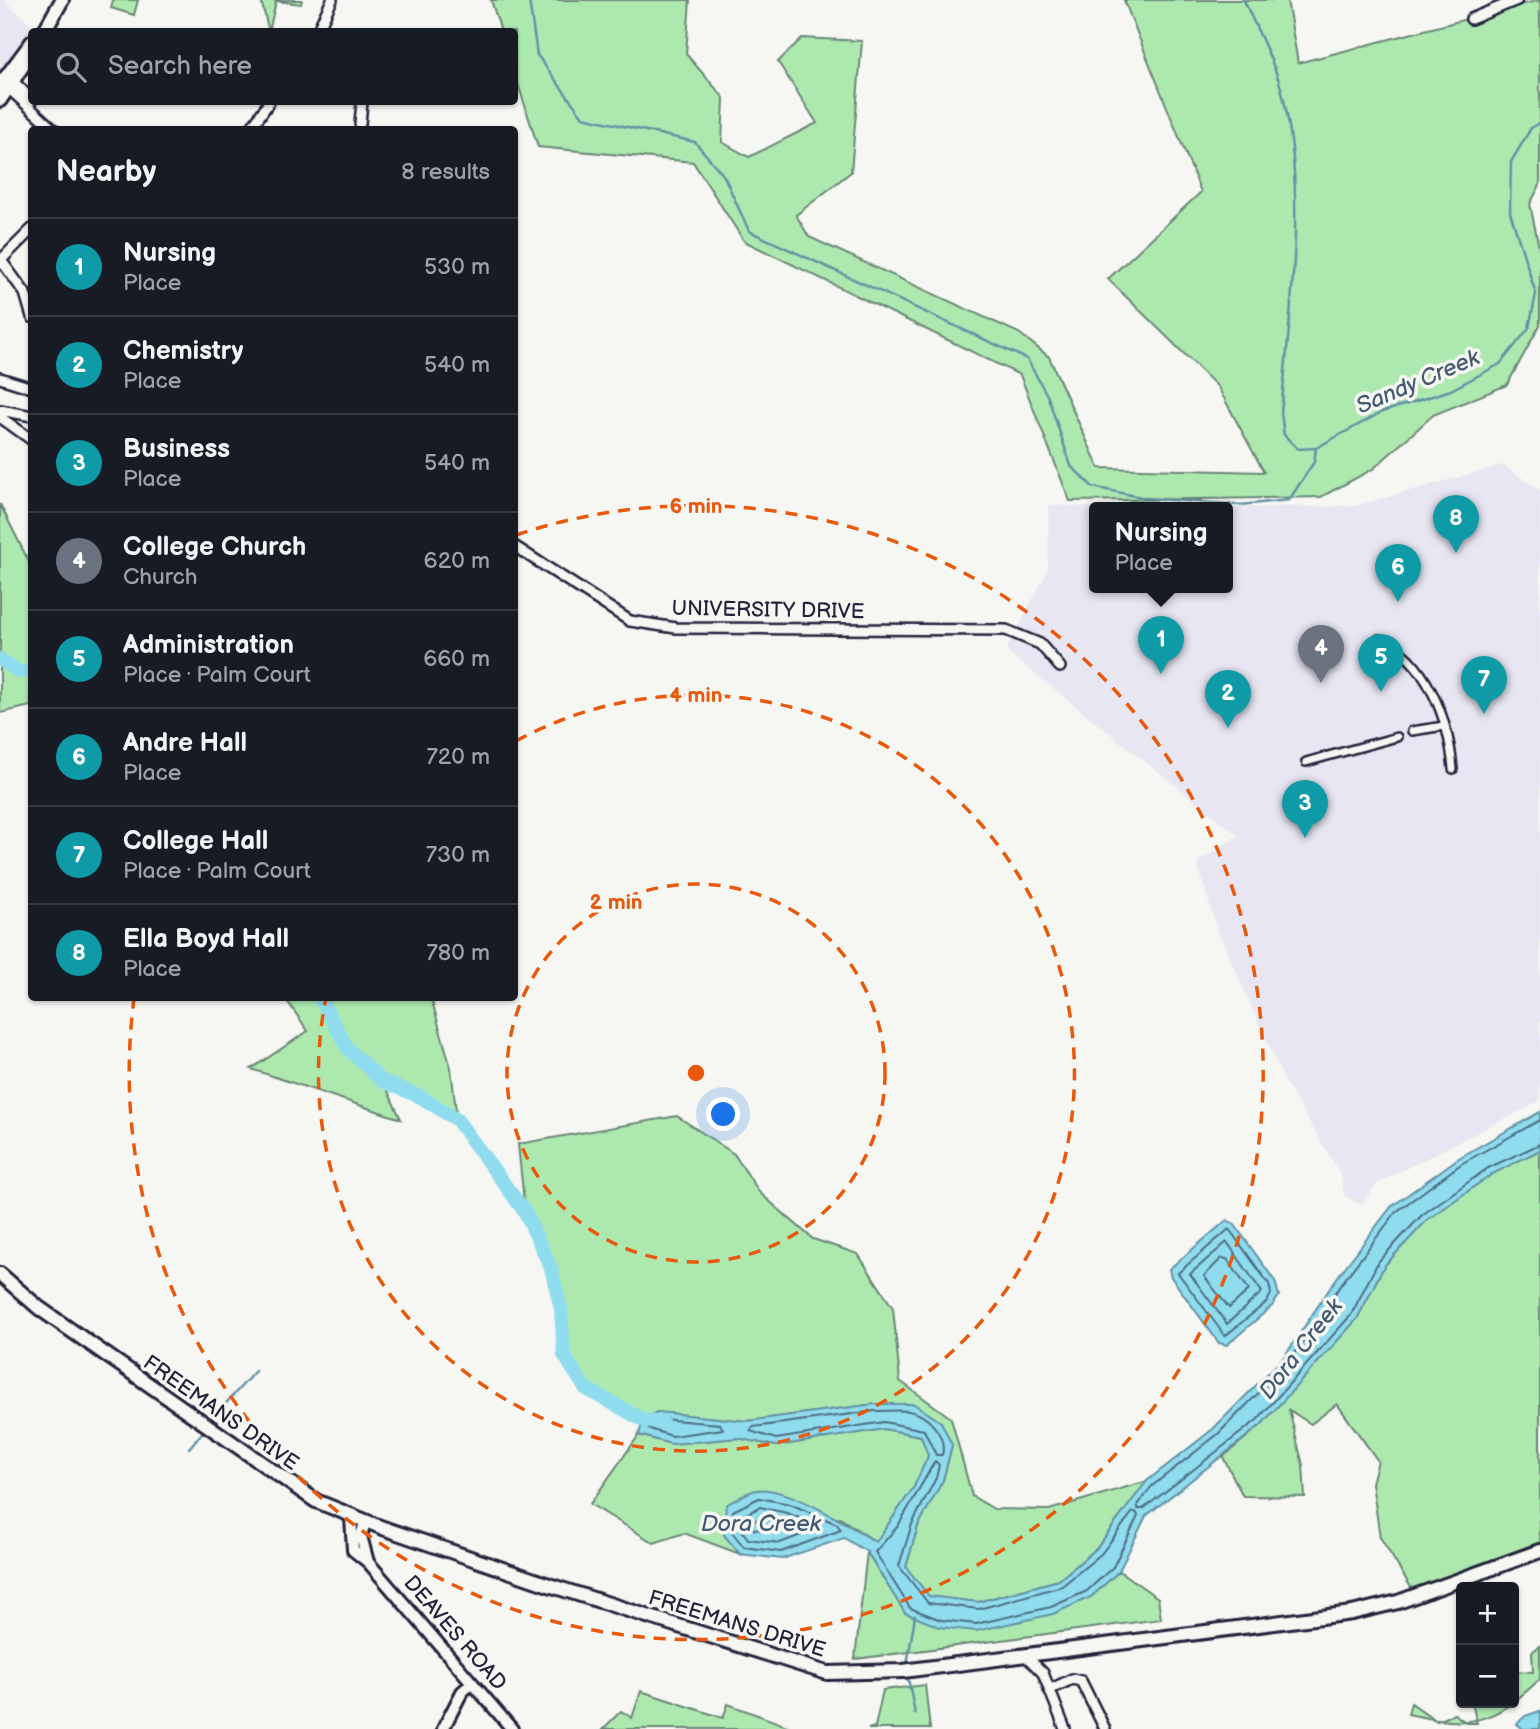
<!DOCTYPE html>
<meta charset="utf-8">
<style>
:root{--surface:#171b24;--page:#242831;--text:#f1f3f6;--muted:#9ea1a6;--line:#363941;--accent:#1f6fb2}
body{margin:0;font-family:"Balsamiq Sans",sans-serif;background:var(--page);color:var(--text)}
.controls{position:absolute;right:21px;bottom:21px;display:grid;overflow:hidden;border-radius:7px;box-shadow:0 2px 5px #0004}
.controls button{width:63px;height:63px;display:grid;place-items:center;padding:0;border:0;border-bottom:2px solid var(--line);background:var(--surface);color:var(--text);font:35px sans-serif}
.you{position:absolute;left:724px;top:1115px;width:24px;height:24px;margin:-18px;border:5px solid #fff;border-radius:50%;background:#1a73e8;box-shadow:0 0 0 10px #1a73e833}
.badge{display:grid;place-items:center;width:46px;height:46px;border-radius:50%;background:var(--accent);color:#fff;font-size:23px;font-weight:700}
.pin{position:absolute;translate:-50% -58px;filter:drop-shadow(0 2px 4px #0008)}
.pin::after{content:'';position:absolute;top:37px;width:24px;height:21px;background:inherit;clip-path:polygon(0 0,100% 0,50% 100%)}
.popup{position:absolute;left:1089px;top:502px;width:144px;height:91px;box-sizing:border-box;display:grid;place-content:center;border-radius:7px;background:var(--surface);filter:drop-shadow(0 2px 5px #0005);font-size:23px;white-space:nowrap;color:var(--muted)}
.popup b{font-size:26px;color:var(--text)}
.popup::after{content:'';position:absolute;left:50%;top:100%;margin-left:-14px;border:14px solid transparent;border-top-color:var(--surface)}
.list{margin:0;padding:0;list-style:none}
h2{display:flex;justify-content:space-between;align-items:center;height:91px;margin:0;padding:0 28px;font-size:30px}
h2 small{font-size:23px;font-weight:400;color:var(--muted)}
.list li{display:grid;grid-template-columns:46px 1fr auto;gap:21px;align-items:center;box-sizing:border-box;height:98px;padding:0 28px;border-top:2px solid var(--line)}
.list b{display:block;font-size:26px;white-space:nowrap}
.list p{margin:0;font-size:23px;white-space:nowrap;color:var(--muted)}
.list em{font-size:23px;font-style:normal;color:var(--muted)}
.icon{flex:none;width:38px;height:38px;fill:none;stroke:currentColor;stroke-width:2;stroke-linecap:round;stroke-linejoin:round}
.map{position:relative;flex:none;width:1540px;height:1729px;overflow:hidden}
.search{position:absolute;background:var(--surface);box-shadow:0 2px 5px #0004;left:28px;top:28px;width:490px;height:77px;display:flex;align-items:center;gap:18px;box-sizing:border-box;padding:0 24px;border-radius:7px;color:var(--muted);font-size:26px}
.panel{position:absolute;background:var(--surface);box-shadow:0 2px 5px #0004;left:28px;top:126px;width:490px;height:875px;border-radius:7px}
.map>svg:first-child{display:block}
.built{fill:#e7e6f2}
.green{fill:#ade9af;stroke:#688675;stroke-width:2}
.water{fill:#8fdcee;stroke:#6392a6;stroke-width:2}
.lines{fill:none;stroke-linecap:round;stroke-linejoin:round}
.shore{stroke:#4e6c83;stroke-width:2}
.stream{stroke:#6392a6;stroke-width:2.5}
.river{stroke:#8fdcee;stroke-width:14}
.pedestrian-casing{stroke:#22223b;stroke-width:12}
.minor-casing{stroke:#22223b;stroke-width:14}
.tertiary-casing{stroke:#22223b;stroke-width:16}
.secondary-casing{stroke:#22223b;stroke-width:18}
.pedestrian{stroke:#f6f6f2;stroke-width:7}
.minor{stroke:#f6f6f2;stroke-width:9}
.tertiary{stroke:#f6f6f2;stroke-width:10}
.secondary{stroke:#f6f6f2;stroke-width:12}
.ring{fill:none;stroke:#e8590c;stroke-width:3.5;stroke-dasharray:12 9}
.labels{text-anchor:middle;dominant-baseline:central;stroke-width:7;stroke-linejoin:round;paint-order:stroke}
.street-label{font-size:21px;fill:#22223b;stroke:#f6f6f2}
.water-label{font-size:23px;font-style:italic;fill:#435a71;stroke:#f6f6f2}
.centre{fill:#e8590c;stroke:#f6f6f2;stroke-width:3.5}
.ring-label{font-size:21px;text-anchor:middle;font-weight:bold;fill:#e8590c;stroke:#f6f6f2;stroke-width:7;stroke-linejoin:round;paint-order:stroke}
</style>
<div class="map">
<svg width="1540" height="1729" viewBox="0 0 1540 1729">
<rect width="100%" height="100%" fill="#f6f6f2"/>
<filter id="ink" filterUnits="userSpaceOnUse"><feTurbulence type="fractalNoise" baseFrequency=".0143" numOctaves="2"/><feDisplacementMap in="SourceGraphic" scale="14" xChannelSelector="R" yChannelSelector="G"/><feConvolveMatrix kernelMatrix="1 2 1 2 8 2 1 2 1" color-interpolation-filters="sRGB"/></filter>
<g filter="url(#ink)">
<!-- built -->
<path class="built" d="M0 0H4L33 26 0 74Z
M1503 465 1540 490V1101L1379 1182 1360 1205 1344 1195 1340 1173 1285 1082 1217 929 1197 862 1239 836 1006 651 1048 570 1049 505 1110 508H1094V588H1228V508H1188L1355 506Z"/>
<!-- green -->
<path class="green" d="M113 0H138L134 15 111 8Z
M261 0H302L301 4 276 1 269 32Z
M491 0H690L686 54 724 98 722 142 749 157 817 123 778 62 802 38 862 41 851 172 796 215 809 237 1019 333 1049 357 1099 468 1264 472 1218 387 1108 279 1201 192 1124 0H1287L1298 63 1540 0V185L1530 204 1540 252V325L1507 385 1433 415 1373 469 1321 497 1070 501 1020 375 744 241 693 162 538 147 515 74 514 32 501 31Z
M0 504 31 566V706L0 713Z
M285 998H431L451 1068 457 1120 421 1097 383 1081 401 1119 251 1069 308 1031Z
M677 1116 734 1154 760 1193 813 1239 858 1254 893 1308 900 1381 951 1418 972 1496 994 1509 1049 1510 1147 1481 1096 1549 1059 1580 978 1602 929 1597 906 1567 918 1526 943 1480 952 1445 941 1422 875 1404 747 1421 657 1412 643 1420 585 1388 564 1355 561 1309 551 1268 525 1212 518 1144Z
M1540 1150V1542L1412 1589 1380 1537 1372 1483 1378 1461 1337 1404 1311 1424 1289 1410 1303 1465 1305 1497 1243 1496 1223 1457 1261 1425 1357 1319 1384 1266 1427 1220 1492 1174Z
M884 1429 921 1436 929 1455 914 1487 876 1542 840 1518 724 1534 740 1554 684 1533 654 1543 590 1504 639 1435 671 1444 738 1438 776 1446Z
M867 1552 905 1613 1091 1597 1119 1571 1158 1598 1161 1619 855 1659Z
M1540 1646V1679C1493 1723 1474 1729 1408 1714L1411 1703 1437 1721 1454 1714 1467 1723H1477L1472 1703H1514V1671L1533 1672 1532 1652Z
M925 1685 930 1729H868L875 1727 883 1690Z
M641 1691 723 1718 728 1704 795 1729H603L621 1711 632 1718Z"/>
<!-- water -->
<path class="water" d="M1540 1112V1150L1492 1174 1427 1220 1384 1266 1357 1319 1261 1425 1146 1516 1119 1571 1091 1597 1053 1614 976 1631 939 1627 905 1613 867 1552 844 1538 782 1559 740 1554 724 1535 726 1505C735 1500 747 1492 756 1490 787 1485 851 1527 876 1542L914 1487 928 1456 921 1436 884 1429 776 1446 738 1438 671 1444 639 1435 643 1420 657 1412 747 1421 875 1404H914L941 1422 952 1445 943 1480 918 1526 906 1567 929 1596 978 1602 1059 1580 1096 1549 1147 1481 1213 1429 1284 1357 1336 1279 1391 1207 1457 1159Z
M1227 1220 1234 1224 1275 1281 1279 1296 1272 1306 1227 1345 1219 1343 1171 1277 1169 1269Z
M1540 1711V1729H1523L1517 1724 1525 1716Z"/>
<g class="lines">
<!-- shore -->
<path class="shore" d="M1540 1120 1461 1164 1396 1212 1342 1283 1289 1362 1218 1434 1152 1486 1138 1505V1509H1143L1257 1420 1351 1315 1378 1262 1422 1215 1488 1168 1540 1144
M1229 1229 1269 1284 1271 1294 1267 1302 1225 1336 1178 1273Z
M1227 1242 1262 1292 1227 1324 1190 1274Z
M1222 1258 1227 1259 1249 1290 1229 1308 1204 1276Z
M875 1411C886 1411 898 1410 909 1411 928 1414 947 1436 942 1455H936L924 1430 884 1422 776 1439 750 1431 753 1427Z
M660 1419 720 1424 723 1429 672 1436 649 1429 650 1425Z
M935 1461 939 1465 936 1478 912 1524 899 1566 928 1603 979 1609 1062 1586 1101 1554 1132 1513 1136 1512 1138 1516 1113 1567 1087 1591 1051 1607 976 1624 941 1620 910 1608 875 1552 898 1526Z
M759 1498 790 1504 837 1524 841 1530 781 1552 744 1547 732 1532 733 1511Z
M760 1507 787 1513 815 1524 817 1529 780 1543 748 1539 741 1529 742 1516Z
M761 1518 784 1523 787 1528 778 1532 753 1529 752 1522Z"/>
<!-- stream -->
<path class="stream" d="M529 0 537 55 583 117 695 142 724 176 749 231 1027 359 1048 397 1071 466 1093 487 1145 498 1240 505 1289 500 1314 462 1316 448
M1244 0C1256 29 1273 58 1281 88 1308 187 1290 312 1281 413L1284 435 1298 449 1316 448 1382 412 1451 390 1500 364 1529 328 1536 294 1510 212 1511 162 1531 128 1540 122
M210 1421 255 1371
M189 1448 203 1432
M907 1665 915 1616
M908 1678 915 1714"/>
<!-- river -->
<path class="river" d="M0 659 19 672 32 671
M320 998 348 1049 382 1081 421 1097 457 1120 525 1212 551 1268 561 1309 564 1355 585 1388 643 1420 662 1422"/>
<defs>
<path id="pedestrian" d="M1379 639C1427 658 1449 721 1453 769
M1412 731 1444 726
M1306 762 1397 737"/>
<path id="minor" d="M1471 19 1517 0
M317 32 332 0
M11 79 32 100
M4 84 54 130
M360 124 362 102
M250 130 269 102
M0 259 25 293 32 317
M1 260 32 229
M0 378 32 388
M0 410 32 416
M0 417 32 440
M514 546 630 621 676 628 1006 630 1040 644 1060 667
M1025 1655 1043 1673 1065 1729
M1049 1690 1072 1679 1081 1681 1105 1729"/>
<path id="tertiary" d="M351 1517 353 1550 368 1562 512 1729
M365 1522 361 1536 368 1562
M443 1729 462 1692 471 1684"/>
<path id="secondary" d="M44 32 62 0
M0 85 32 42
M0 100 32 52
M0 1274 39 1308 316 1501 383 1528 549 1585 827 1673 903 1671 1352 1613 1398 1602 1540 1551"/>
</defs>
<!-- pedestrian casing -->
<use href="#pedestrian" class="pedestrian-casing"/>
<!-- minor casing -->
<use href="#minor" class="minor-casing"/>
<!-- tertiary casing -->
<use href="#tertiary" class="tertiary-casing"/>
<!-- secondary casing -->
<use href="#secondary" class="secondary-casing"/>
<!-- pedestrian -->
<use href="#pedestrian" class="pedestrian"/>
<!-- minor -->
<use href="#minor" class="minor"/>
<!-- tertiary -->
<use href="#tertiary" class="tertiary"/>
<!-- secondary -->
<use href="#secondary" class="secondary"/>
</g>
</g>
<!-- distance rings -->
<g class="ring">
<circle cx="696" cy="1073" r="189"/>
<path d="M516 741A378 378 0 1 1 326 998"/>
<path d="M516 535A567 567 0 1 1 134 999"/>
</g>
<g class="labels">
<!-- street labels -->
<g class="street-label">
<text transform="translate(768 610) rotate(1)">UNIVERSITY DRIVE</text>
<text transform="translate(221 1413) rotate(35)">FREEMANS DRIVE</text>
<text transform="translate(737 1624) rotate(17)">FREEMANS DRIVE</text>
<text transform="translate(455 1633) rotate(49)">DEAVES ROAD</text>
</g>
<!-- water labels -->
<g class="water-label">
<text transform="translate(1418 382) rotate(-23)">Sandy Creek</text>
<text transform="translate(1301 1349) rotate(-52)">Dora Creek</text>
<text x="761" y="1524">Dora Creek</text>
</g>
</g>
<circle cx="696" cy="1073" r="10" class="centre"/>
<g class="ring-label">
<text x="696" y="513">6 min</text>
<text x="696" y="702">4 min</text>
<text x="616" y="909">2 min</text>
</g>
</svg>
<div class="controls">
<button>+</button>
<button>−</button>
</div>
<div class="you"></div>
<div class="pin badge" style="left:1161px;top:674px;background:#0f9aa8">1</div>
<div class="popup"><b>Nursing</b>Place</div>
<div class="pin badge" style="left:1228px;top:728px;background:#0f9aa8">2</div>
<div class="pin badge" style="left:1305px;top:838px;background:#0f9aa8">3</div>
<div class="pin badge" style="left:1321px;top:683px;background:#6b7280">4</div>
<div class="pin badge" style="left:1381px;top:692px;background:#0f9aa8">5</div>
<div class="pin badge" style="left:1398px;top:602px;background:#0f9aa8">6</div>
<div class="pin badge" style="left:1484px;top:714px;background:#0f9aa8">7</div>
<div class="pin badge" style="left:1456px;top:553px;background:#0f9aa8">8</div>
<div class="search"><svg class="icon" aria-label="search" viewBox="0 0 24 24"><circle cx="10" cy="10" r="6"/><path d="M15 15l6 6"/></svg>Search here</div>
<section class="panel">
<h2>Nearby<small>8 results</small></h2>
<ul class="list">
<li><span class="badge" style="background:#0f9aa8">1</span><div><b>Nursing</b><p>Place</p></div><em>530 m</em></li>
<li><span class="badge" style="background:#0f9aa8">2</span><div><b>Chemistry</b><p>Place</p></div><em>540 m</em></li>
<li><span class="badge" style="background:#0f9aa8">3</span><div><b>Business</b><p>Place</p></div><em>540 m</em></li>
<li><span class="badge" style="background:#6b7280">4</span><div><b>College Church</b><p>Church</p></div><em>620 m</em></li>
<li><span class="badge" style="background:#0f9aa8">5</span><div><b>Administration</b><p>Place · Palm Court</p></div><em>660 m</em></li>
<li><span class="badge" style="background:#0f9aa8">6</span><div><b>Andre Hall</b><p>Place</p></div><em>720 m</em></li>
<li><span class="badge" style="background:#0f9aa8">7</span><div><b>College Hall</b><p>Place · Palm Court</p></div><em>730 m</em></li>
<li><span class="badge" style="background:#0f9aa8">8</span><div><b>Ella Boyd Hall</b><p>Place</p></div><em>780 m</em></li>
</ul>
</section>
</div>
